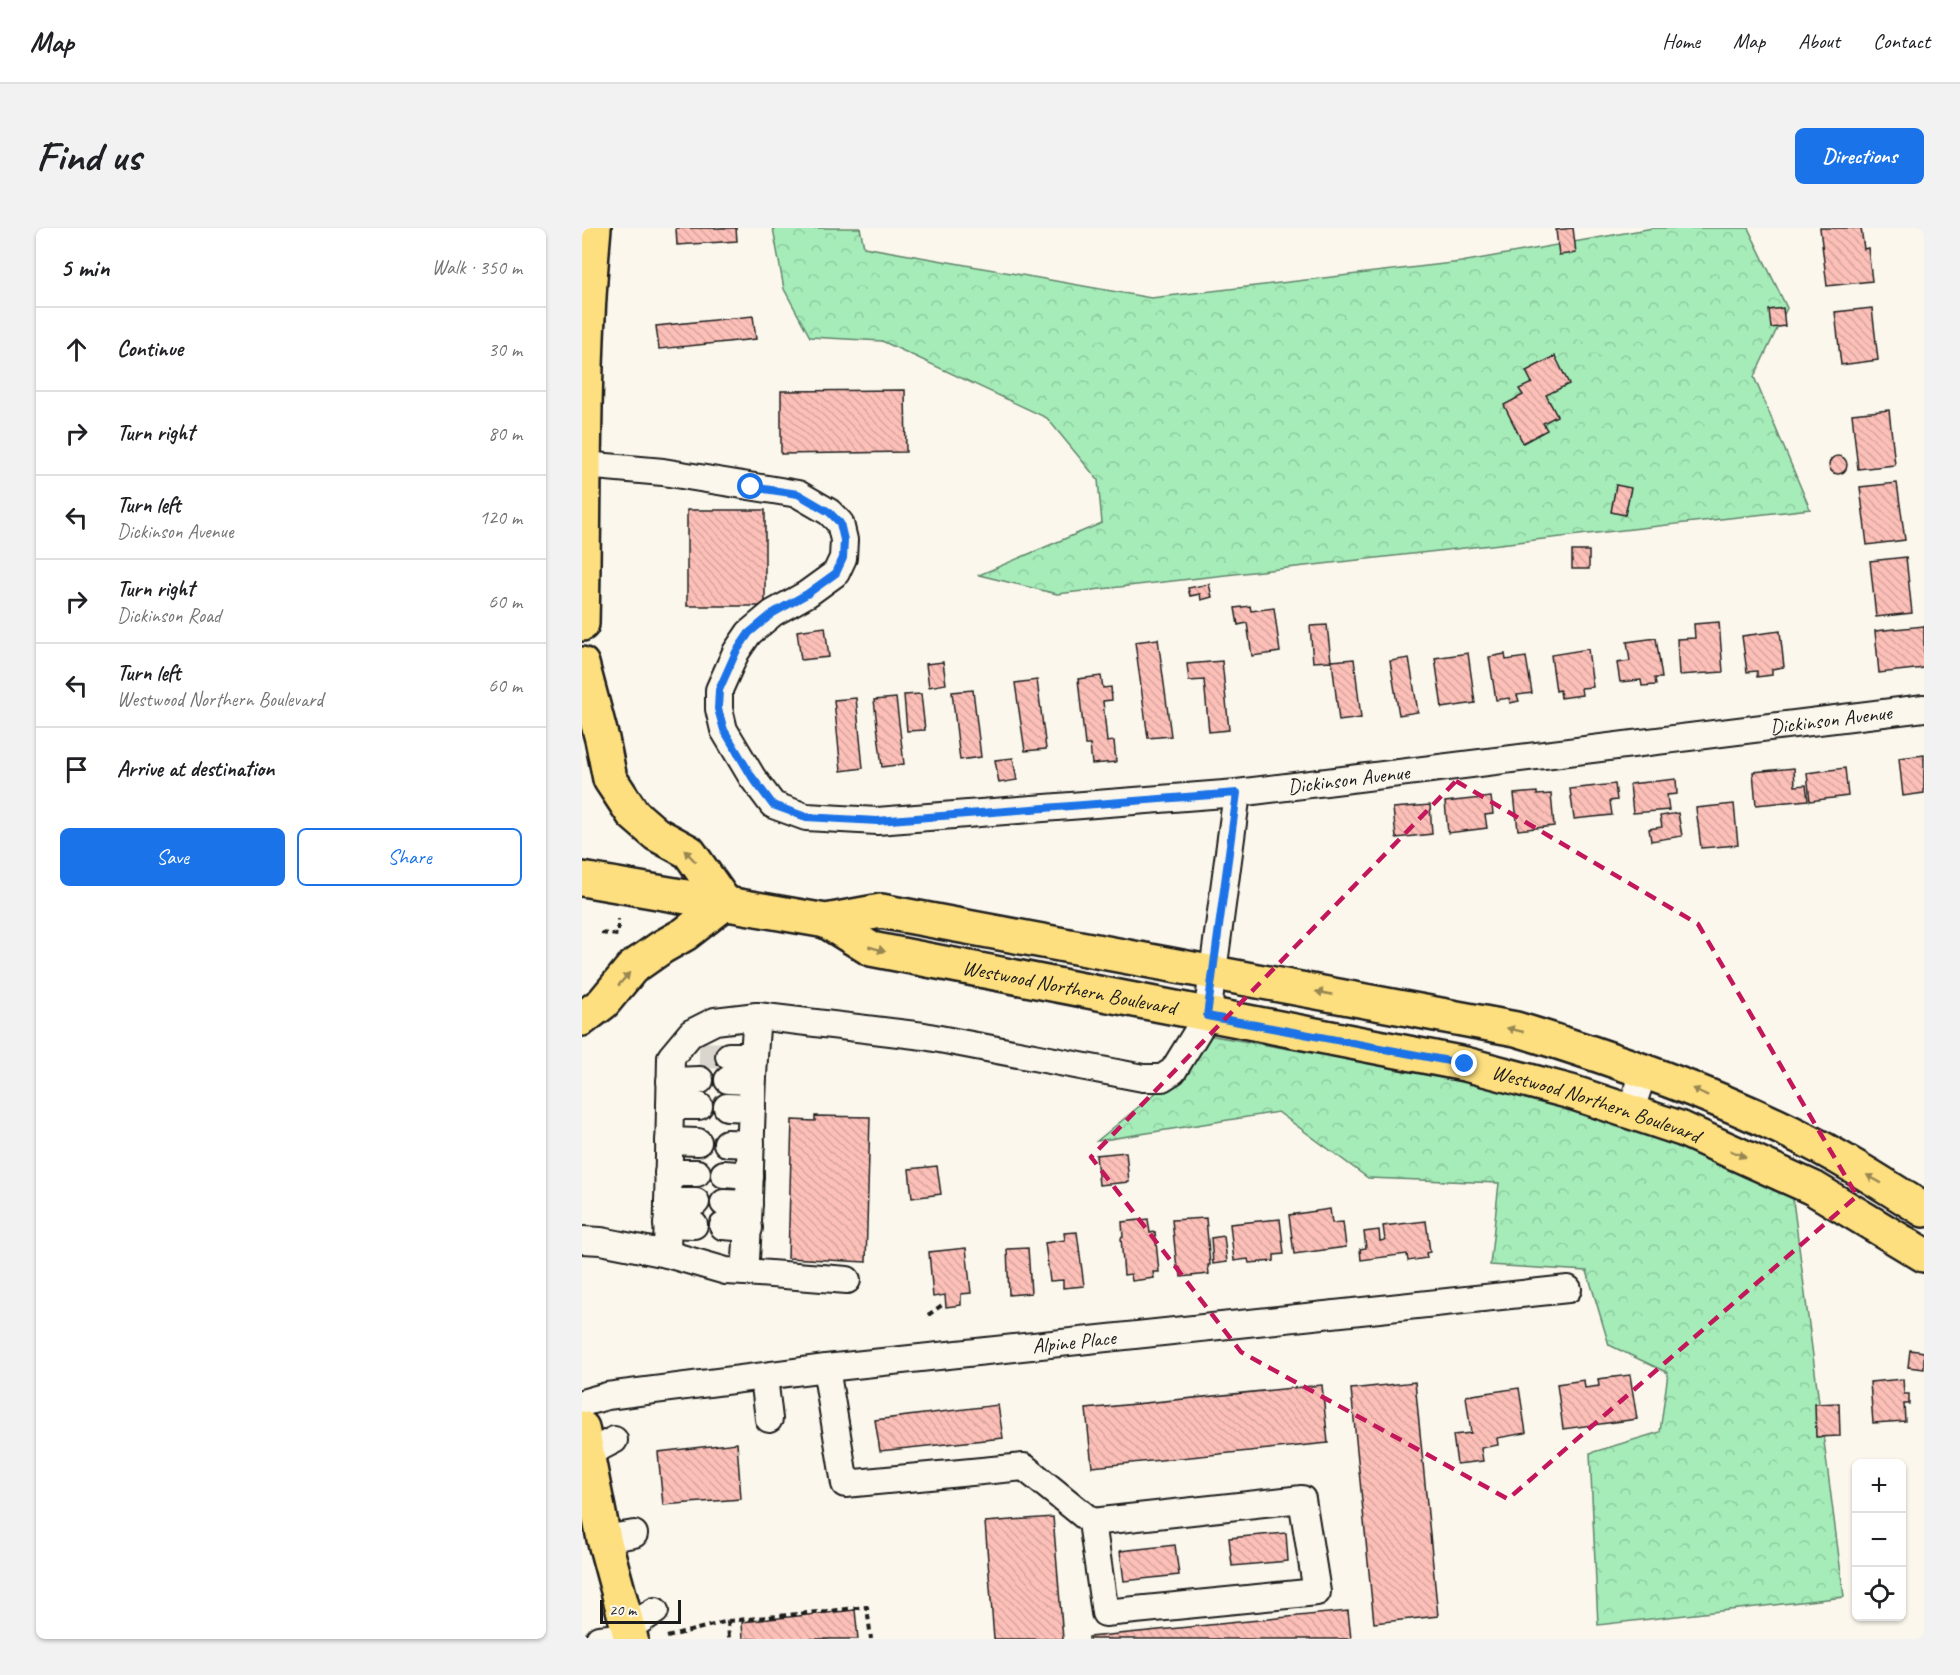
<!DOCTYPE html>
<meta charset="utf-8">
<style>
:root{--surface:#fff;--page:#f2f2f2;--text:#202124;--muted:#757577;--line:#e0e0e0;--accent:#1a73e8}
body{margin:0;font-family:Caveat,sans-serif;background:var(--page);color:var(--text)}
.controls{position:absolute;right:18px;bottom:18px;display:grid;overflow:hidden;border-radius:9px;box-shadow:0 2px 4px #0004}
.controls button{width:54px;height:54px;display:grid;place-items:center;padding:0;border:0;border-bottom:2px solid var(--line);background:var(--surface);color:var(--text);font:30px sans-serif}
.scale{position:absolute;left:18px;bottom:15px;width:81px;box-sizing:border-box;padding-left:6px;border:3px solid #1c1c1c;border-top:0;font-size:16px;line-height:21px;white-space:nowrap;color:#1c1c1c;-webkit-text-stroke:4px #fbf7ec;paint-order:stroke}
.stop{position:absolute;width:18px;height:18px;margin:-14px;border:4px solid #1a73e8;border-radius:50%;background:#fff}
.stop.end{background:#1a73e8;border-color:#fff;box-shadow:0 2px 6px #0008}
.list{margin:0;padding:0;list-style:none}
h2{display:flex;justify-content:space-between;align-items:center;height:78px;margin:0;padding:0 24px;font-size:26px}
h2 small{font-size:20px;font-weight:400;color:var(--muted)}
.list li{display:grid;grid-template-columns:39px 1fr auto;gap:18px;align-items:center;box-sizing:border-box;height:84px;padding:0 24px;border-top:2px solid var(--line)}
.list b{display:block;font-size:22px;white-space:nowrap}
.list p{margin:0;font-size:20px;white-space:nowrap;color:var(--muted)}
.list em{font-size:20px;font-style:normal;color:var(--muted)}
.actions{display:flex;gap:12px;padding:18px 24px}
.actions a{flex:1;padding:14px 0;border:2px solid var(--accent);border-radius:9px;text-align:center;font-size:21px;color:var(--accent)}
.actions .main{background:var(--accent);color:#fff}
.icon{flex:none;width:33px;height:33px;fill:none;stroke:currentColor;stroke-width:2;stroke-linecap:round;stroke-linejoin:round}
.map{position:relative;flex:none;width:1342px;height:1411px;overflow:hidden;border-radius:9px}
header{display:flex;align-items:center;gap:36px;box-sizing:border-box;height:84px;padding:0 30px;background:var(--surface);border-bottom:2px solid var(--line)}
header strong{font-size:28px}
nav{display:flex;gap:33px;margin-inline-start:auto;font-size:21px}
.intro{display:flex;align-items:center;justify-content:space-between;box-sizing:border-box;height:144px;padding:0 36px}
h1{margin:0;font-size:42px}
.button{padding:15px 27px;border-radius:9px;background:var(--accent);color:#fff;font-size:21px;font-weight:700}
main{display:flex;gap:36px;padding:0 36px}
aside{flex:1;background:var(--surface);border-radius:9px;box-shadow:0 2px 4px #0004}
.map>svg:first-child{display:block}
.forest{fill:url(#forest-crowns);stroke:#60846a;stroke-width:1.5}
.building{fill:url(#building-back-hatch);stroke:#1c1c1c;stroke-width:1.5}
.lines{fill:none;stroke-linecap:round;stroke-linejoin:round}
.minor-tunnel{stroke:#dad6cd;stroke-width:26;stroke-dasharray:26 13;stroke-linecap:butt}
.minor-casing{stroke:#1c1c1c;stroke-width:30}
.major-casing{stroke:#1c1c1c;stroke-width:38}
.path{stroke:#1c1c1c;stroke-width:4;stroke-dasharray:6 4.5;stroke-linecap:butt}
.minor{stroke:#fbf7ec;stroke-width:26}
.major{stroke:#fddf80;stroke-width:33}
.oneway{fill:#988753}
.route{stroke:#1a73e8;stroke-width:8}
.marked{fill:none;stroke:#c2185b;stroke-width:4.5;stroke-dasharray:12 8;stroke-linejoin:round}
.labels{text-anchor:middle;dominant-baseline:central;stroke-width:5;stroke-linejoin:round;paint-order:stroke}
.street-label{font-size:21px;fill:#1c1c1c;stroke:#fbf7ec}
</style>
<header>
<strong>Map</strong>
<nav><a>Home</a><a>Map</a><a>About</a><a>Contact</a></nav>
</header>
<div class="intro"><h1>Find us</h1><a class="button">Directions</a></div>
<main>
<aside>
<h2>5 min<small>Walk · 350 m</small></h2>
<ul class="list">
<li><svg class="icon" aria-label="ahead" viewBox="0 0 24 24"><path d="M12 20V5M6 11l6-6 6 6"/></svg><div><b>Continue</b></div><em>30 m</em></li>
<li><svg class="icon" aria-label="right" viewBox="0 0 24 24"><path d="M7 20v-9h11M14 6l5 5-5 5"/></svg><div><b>Turn right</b></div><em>80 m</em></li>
<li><svg class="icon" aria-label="left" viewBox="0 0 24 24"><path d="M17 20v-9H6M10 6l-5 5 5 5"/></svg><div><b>Turn left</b><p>Dickinson Avenue</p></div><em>120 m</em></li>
<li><svg class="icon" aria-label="right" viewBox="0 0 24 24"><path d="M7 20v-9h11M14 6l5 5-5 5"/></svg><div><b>Turn right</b><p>Dickinson Road</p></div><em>60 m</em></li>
<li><svg class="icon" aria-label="left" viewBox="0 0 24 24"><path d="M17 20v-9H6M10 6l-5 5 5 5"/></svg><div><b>Turn left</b><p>Westwood Northern Boulevard</p></div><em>60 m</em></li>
<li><svg class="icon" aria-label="arrive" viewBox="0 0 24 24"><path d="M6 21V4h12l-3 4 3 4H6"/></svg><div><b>Arrive at destination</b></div></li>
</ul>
<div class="actions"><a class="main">Save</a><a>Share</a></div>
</aside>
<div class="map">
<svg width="1342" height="1411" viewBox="0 0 1342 1411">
<defs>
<pattern id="forest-crowns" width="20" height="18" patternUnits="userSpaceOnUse" patternTransform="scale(1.5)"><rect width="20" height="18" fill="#a5ecb9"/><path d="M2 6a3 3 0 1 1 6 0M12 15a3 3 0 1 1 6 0" fill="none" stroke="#8dca9e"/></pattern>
<pattern id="building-back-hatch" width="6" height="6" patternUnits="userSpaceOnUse" patternTransform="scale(1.5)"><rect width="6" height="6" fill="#fcc0b8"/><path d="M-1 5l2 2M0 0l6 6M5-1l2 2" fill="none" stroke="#d7a49e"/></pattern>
</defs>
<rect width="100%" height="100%" fill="#fbf7ec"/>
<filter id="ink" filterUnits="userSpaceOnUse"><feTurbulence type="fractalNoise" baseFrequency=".0167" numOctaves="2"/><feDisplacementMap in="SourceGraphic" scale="12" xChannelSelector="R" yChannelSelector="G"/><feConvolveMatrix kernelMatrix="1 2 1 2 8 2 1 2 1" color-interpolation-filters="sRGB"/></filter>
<g filter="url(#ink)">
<!-- forest -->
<path class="forest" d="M191 0H278L282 19 569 70 879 34 1071 0H1166L1205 80 1172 149 1228 281 475 366 397 347 520 295 516 252 465 190 300 113 228 109 202 61Z
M614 805 819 840 904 858 989 864 1208 949 1262 1369 1016 1397 1008 1225 1078 1204 1086 1145 1027 1117 1005 1043 908 1037 917 955 786 950 696 884 515 913 599 844Z"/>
<!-- building -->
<path class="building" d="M94 0H154L155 13 95 17Z
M991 0 994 25 977 27 974 2Z
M1238 0H1279L1282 21 1286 20 1290 53 1245 58Z
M1201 80 1203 98 1189 100 1187 82Z
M1290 80 1296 132 1259 137 1253 84Z
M171 88 174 111 77 121 74 98Z
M973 128 987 156 964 167 975 188 961 195 965 202 941 215 922 177 941 167 937 161 950 155 944 143Z
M323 162 324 224 199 226V163Z
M1307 182 1313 237 1276 241 1270 186Z
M1247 237a9 9 0 1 1 18 0a9 9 0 1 1-18 0Z
M1315 255 1323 312 1285 317 1278 259Z
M1034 257 1049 260 1043 287 1029 284Z
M105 282H183V378H105Z
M990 323H1007V341H990Z
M1324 329 1330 385 1294 389 1288 333Z
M627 356 630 369 619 372 618 366 608 368 606 360Z
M668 378 669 383 692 380 698 424 670 428 665 395 656 397 653 380Z
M1137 394 1141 444 1097 447 1095 411 1113 410 1112 396Z
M745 397 749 433 731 434 728 398Z
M1342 398V440L1297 445 1293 403Z
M243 399 247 429 219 432 215 403Z
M1198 403 1202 439 1190 441V447L1175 449V443L1165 444 1160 408Z
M1074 410 1080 450H1073L1074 457 1060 458 1059 452 1038 454 1035 435 1048 433 1045 414Z
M576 411 589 508 566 510 553 414Z
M1006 421 1011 459 999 460 1000 467 979 470 978 462 974 463 969 427Z
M886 425 893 475 860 480 853 430Z
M923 426 924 432 944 429 950 465 935 467 937 473 928 475 927 470 914 472 907 429Z
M827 430 836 484 817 487 808 433Z
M772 431 779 490 757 493 750 433Z
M640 433 647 502 627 504 622 452 607 453 605 436Z
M361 434 364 456 347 459 344 436Z
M519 448 521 460 529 459 530 472 521 473 525 514 532 513 534 534 510 536 508 517H503L496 451Z
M455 452 464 521 443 523 433 455Z
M391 462 399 529 378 532 370 464Z
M339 466 343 502 325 503 322 467Z
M274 470 281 540 259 543 252 472Z
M314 470 322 536 300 539 292 472Z
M1342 527V565L1321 568 1317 530Z
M431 530 435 552 417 555 413 532Z
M1212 540 1213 558 1224 557 1226 572 1174 577 1171 544Z
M1263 540 1266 568 1228 573 1225 545Z
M1094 551 1095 566 1085 567 1087 582 1051 585 1048 556Z
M1033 556 1035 572 1028 573 1030 587 992 591 988 561Z
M955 564V567L969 566 972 598 936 602 932 566Z
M909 569 911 586 903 587 905 600 866 605 863 574Z
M1152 576 1156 617 1119 620 1114 580Z
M848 577 850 606 814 610 811 580Z
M1096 585 1100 608 1069 613 1067 601 1080 599 1078 588Z
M233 888 288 889 284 1034 206 1030 210 892 233 893Z
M544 924 547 954 517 957 514 927Z
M355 938 359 966 330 970 327 941Z
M748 981 750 995 761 994 764 1019 712 1026 707 987Z
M624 990 628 1037H626L627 1046 599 1049 598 1040H595L590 992Z
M566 991 568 1005 573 1004 577 1044H571L572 1050 550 1053 549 1046 542 1047 539 1010 541 1009 540 994Z
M698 991 702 1026 692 1027V1033L667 1035 666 1031 652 1033 648 996Z
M844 993 848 1024 844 1025 845 1030 826 1033 825 1026 779 1032 778 1021 784 1020 782 1004 797 1002 798 1013 803 1012 801 998Z
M495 1004 502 1058 481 1060V1052L468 1053 463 1015 483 1012 482 1005Z
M642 1008 645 1034 631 1036 629 1010Z
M384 1020 389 1065 379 1066V1077L364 1079 363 1067 351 1069 347 1024Z
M446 1020 449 1065 427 1067 425 1021Z
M1328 1122 1342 1124V1141L1326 1139Z
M1048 1147 1055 1191 981 1201 975 1156 1002 1152 1003 1160 1017 1158 1016 1151Z
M1321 1151 1322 1166H1327V1176H1322L1323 1193 1291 1195 1288 1154Z
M833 1154 856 1388 792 1395 769 1161Z
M740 1157 746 1215 510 1239 504 1181Z
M937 1160 944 1205 915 1210 916 1217 899 1220 901 1233 875 1236 871 1207 889 1205 884 1168Z
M1257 1175 1258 1208 1234 1209 1233 1176Z
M416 1177 421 1210 298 1223 293 1192Z
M155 1215 159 1271 81 1277 76 1224Z
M471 1289 481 1411H412L403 1294Z
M704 1305 706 1333 650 1338 647 1310Z
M593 1317 597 1347 542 1353 538 1323Z
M273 1382 276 1411H161L160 1394Z
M766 1383 769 1411H507V1409Z"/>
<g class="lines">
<!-- minor-tunnel -->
<path class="minor-tunnel" d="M117 827 147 828"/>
<defs>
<g id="minor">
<path id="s1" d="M2 237 81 244 216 266 247 284 258 295 262 312 261 330 254 345 225 366 191 385 167 405 154 424 137 462V481L142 502 170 549 191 577 224 589 295 593 655 565 1342 480"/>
<path d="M147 828H171"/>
<path d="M146 852 170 853"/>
<path d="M88 853 118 852"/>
<path d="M88 878H117"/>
<path d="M145 879 170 880"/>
<path d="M1048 884 1062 843"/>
<path d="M87 913 116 914"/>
<path d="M145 915 169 916"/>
<path d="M86 945H115"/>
<path d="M142 946 168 948"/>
<path d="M86 974H114"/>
<path d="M142 975 167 976"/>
<path d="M85 996 112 997"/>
<path d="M141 998 167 1000"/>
<path d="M0 1012 19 1013 85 1026 89 829 109 805 133 793 175 788 342 808 561 850H580L591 843 625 788 655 565"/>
<path d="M85 1026 144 1043 163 1044C170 959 167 873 175 788"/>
<path d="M163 1044 265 1052"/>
<path d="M244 1140 263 1256 442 1239 510 1294 720 1271 735 1364 523 1385 510 1294"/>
<path d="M182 1149 187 1191"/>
<path id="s2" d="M0 1175 25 1168 244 1140 986 1061"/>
<path d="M5 1226 32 1212"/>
<path d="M22 1311 52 1306"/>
<path d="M46 1400 73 1383"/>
<path d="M17 1411 48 1408"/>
</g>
<g id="major">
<path d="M0 396C3 264 0 131 12 0"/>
<path d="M0 436 20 511 28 551 51 586 74 606 107 624 143 675"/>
<path d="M0 651 244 693 299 683 934 801C1027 829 1120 861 1208 904 1254 926 1298 954 1342 982"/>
<path id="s3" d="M244 693 289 721 883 836 989 864 1100 901 1231 960 1342 1027"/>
<path d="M0 791 21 775 50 740 80 719 103 706 143 675"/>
<path d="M0 1200 22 1311 49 1411"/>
</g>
</defs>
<!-- minor casing -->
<use href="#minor" class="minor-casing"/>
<!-- major casing -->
<use href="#major" class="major-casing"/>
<!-- path -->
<path class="path" d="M19 705 36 707V691
M346 1087 363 1075
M146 1393 285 1379 289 1411
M85 1409 146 1393 147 1411"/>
<!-- minor -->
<use href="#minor" class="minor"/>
<!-- major -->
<use href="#major" class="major"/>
</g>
<!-- one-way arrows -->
<defs><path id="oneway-solid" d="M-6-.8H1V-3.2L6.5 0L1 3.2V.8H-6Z" transform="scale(1.5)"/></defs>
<g class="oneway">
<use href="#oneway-solid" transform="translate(108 628) rotate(-134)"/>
<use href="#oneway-solid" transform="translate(295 721) rotate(16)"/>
<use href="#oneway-solid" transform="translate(42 751) rotate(-49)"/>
<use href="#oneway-solid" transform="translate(742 765) rotate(-169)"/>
<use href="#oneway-solid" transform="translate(933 802) rotate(-167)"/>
<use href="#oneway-solid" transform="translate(1118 864) rotate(-156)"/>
<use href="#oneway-solid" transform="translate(1156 926) rotate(24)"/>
<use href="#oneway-solid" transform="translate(1292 951) rotate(-151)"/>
</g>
</g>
<g class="lines" filter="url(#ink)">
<!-- route -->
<path class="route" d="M169 259 216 266 247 284 258 295 262 312 261 330 254 345 225 366 191 385 167 405 154 424 137 462 136 481 142 502 170 549 191 577 224 589 295 593 655 565 625 788 883 836"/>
</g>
<!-- marked area -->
<path class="marked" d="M874 553 1116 696 1275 968 926 1271 659 1124 509 929Z"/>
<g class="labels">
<!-- street labels -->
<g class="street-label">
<text stroke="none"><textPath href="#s1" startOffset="1686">Dickinson Avenue</textPath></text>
<text stroke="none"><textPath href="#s1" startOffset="1200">Dickinson Avenue</textPath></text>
<text stroke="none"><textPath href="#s3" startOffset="255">Westwood Northern Boulevard</textPath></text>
<text stroke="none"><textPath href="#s3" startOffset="795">Westwood Northern Boulevard</textPath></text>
<text stroke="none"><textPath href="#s2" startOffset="496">Alpine Place</textPath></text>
</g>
</g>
</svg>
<div class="controls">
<button>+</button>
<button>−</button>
<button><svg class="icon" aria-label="locate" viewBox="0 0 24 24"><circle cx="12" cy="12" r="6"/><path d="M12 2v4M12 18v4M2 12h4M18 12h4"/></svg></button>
</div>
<div class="scale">20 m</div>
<div class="stop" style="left:169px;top:259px"></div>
<div class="stop end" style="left:883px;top:836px"></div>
</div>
</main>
